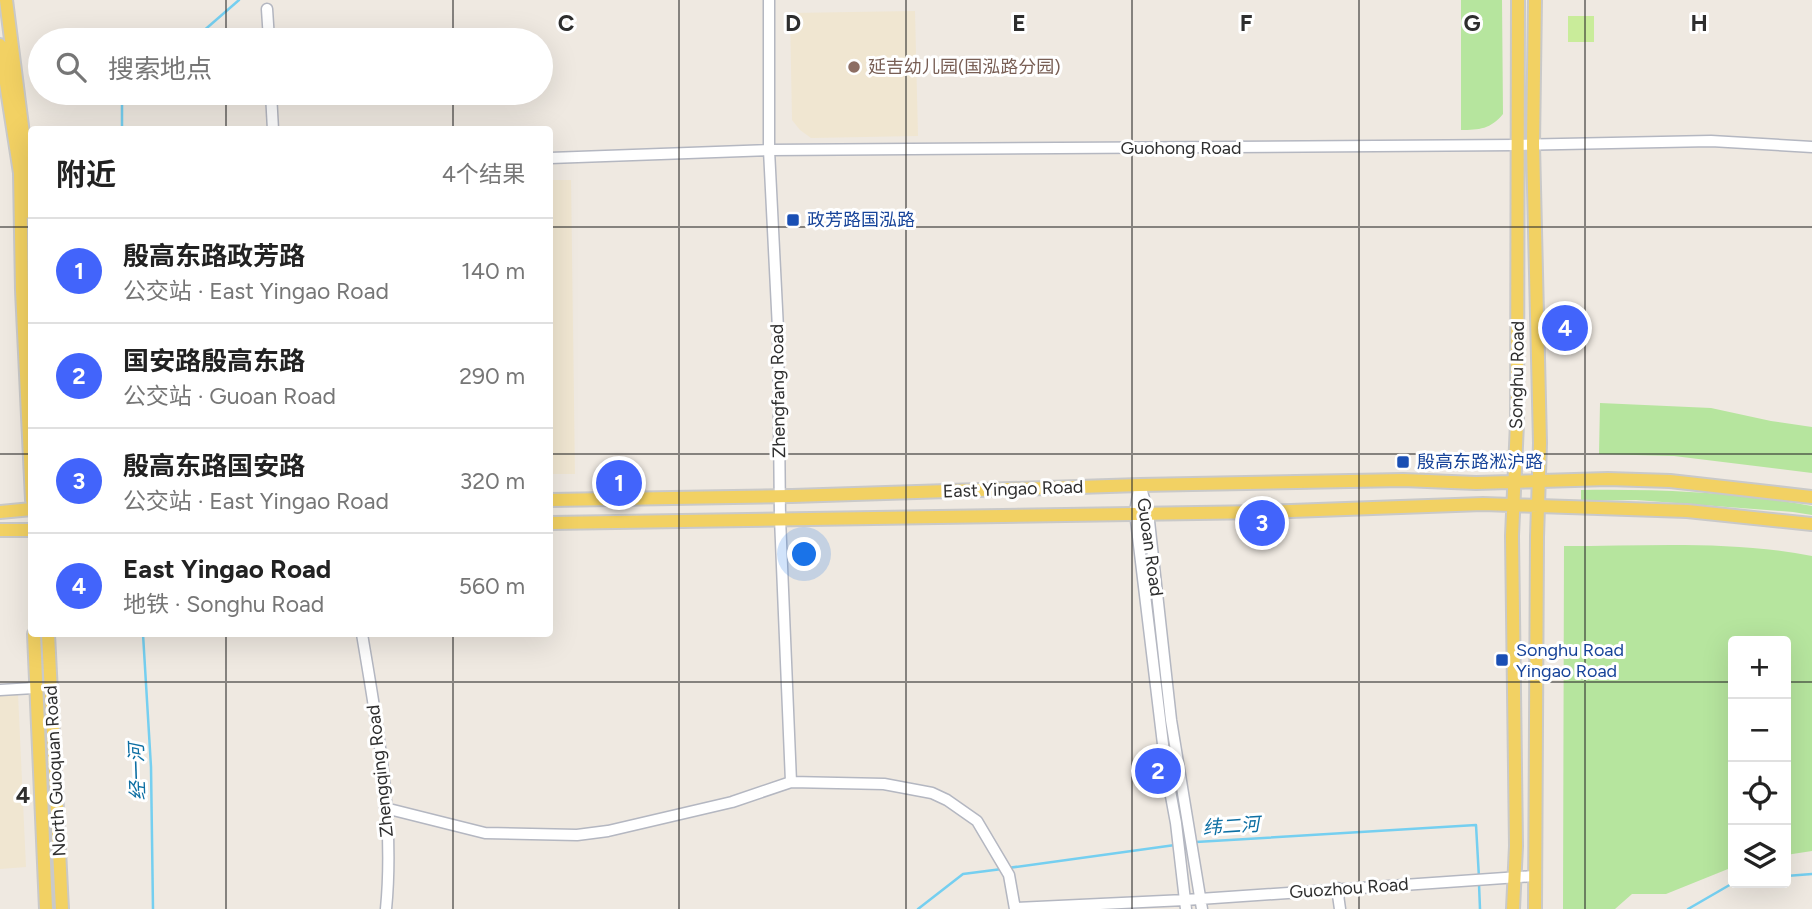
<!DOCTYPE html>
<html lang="zh">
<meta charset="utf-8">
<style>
:root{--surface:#fff;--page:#f6f6f6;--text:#222;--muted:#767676;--line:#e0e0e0;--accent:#4264fb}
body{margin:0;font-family:Figtree,"Noto Sans SC",sans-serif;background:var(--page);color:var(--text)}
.controls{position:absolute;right:21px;bottom:21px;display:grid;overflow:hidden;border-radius:7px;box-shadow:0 7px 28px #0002}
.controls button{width:63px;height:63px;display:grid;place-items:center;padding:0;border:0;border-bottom:2px solid var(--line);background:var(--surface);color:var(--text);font:35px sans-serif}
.you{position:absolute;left:805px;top:555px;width:24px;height:24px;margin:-18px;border:5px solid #fff;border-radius:50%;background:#1a73e8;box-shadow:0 0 0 10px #1a73e833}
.badge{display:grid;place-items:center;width:46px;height:46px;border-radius:50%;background:var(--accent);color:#fff;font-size:23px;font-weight:700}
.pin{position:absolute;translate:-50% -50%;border:4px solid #fff;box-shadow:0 2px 7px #0006}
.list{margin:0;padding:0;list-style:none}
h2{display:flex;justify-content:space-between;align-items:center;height:91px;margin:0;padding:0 28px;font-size:30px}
h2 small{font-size:23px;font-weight:400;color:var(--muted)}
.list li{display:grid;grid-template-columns:46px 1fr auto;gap:21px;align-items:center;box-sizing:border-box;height:105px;padding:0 28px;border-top:2px solid var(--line)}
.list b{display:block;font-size:26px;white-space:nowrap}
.list p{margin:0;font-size:23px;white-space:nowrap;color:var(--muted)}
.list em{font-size:23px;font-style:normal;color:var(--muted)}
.icon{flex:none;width:38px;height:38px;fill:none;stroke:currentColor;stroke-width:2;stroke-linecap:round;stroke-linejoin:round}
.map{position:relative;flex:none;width:1812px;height:909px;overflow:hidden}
.search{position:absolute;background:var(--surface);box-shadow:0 7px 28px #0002;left:28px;top:28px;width:525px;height:77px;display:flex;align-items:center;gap:18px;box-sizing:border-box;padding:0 24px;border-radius:38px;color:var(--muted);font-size:26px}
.panel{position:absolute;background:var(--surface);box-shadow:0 7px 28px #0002;left:28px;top:126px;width:525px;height:511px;border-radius:7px}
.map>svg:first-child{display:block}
.education{fill:#f0e6d1}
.green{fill:#b6e59e}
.pitch{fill:#c9ec9a}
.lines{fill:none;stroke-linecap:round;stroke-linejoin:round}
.stream{stroke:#75cff0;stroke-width:2.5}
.minor-casing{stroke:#b4b7c1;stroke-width:13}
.major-casing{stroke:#c9c9c9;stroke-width:16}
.minor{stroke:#fff;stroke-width:10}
.major{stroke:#f2d163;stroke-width:12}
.grid{fill:none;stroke:#2e2e2e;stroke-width:2;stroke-opacity:0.55}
.education-dot{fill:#8d6e63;stroke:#fff;stroke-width:2.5}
.transit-dot{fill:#1a4fb4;stroke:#fff;stroke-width:2.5}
.labels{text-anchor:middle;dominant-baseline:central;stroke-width:6;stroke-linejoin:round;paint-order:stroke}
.education-label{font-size:18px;fill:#785e54;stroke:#fff;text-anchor:start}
.street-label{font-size:18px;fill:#2e2e2e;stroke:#fff}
.transit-label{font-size:18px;fill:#164399;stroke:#fff;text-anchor:start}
.water-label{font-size:19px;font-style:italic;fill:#0d6fa3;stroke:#fff}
.grid-label{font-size:23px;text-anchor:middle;font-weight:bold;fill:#2e2e2e;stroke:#fff;stroke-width:6;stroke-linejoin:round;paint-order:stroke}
</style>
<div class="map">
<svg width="1812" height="909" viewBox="0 0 1812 909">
<rect width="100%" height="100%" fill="#efe9e1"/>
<!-- education -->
<path class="education" d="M915 11 918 136 811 138 800 130 792 120 790 13Z
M550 180H571L575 474H550Z
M18 694 26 867 0 869V695Z"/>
<!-- green -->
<path class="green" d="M1461 0H1502L1503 114C1491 129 1479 130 1461 130Z
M1600 403 1711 408 1771 421 1812 427V473L1674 456 1599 454Z
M1581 490C1659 489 1735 492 1812 506V515L1793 512 1636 500 1581 501Z
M1564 546C1646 546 1731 540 1812 556V851L1786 855V641H1733V867L1666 894H1632L1615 909H1563Z"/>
<!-- pitch -->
<path class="pitch" d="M1568 16H1594V42H1568Z"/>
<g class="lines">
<!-- stream -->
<path class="stream" d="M193 40 239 0
M122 93V130
M143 634 151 767 153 909
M1196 842 1476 825 1479 878
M1008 868 1175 845
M1786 876 1812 874
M1479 884 1480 909
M918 909 963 874 1002 869
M1688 909 1733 883"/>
<defs>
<path id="minor" d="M769 0V150L778 329 780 518 791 782
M267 9 269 40
M271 93 273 130
M550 158 769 150 1517 145 1711 141 1812 147
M1140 485 1148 512 1171 720 1202 909
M1139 489 1135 512 1166 769 1176 823 1186 909
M362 634C377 724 395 817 386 909
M0 690 34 688
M385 808 485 833 577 835 608 831 732 802 791 782 884 784 932 793 947 800 977 821 1009 875 1015 909
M1337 888 1340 909
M1015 908 1185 900 1534 876"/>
<path id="major" d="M6 0 28 173 32 214
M1535 0 1533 145 1540 443 1537 537 1535 909
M0 45 20 173 22 290 32 500
M550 500 792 496 1140 485 1403 480 1476 483 1608 479 1670 481 1812 497
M0 512 32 509
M550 523 1263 512 1483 504 1687 511 1812 524
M0 530H32
M34 634 46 909
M48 634 62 909
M1513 909 1516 846 1512 536 1517 423 1518 0"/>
</defs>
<!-- minor casing -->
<use href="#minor" class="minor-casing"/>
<!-- major casing -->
<use href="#major" class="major-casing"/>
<!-- minor -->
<use href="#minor" class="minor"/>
<!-- major -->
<use href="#major" class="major"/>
</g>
<!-- grid -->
<path class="grid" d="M226 0V40M453 0V40M679 0V909M906 0V909M1132 0V909M1359 0V909M1585 0V909M226 93V130M453 93V130M0 227H32M550 227H1812M0 454H32M550 454H1812M226 634V909M453 634V909M0 682H1733M1786 682H1812"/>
<!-- markers -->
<circle class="education-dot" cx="854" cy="67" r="7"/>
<g class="transit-dot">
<rect x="786" y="213" width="14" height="14" rx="3.5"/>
<rect x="1396" y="455" width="14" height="14" rx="3.5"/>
<rect x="1495" y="653" width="14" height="14" rx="3.5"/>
</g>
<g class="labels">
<!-- education labels -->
<g class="education-label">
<text x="868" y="67">延吉幼儿园(国泓路分园)</text>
</g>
<!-- street labels -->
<g class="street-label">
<text x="1181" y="148">Guohong Road</text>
<text transform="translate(1517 375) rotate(-89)">Songhu Road</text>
<text transform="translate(778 391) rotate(-91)">Zhengfang Road</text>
<text transform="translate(1013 489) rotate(-2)">East Yingao Road</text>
<text transform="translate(1150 547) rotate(82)">Guoan Road</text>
<text transform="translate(55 771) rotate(-93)">North Guoquan Road</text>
<text transform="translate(380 771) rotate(-96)">Zhengqing Road</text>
<text transform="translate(1349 888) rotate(-4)">Guozhou Road</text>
</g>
<!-- transit labels -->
<g class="transit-label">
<text x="807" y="220">政芳路国泓路</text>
<text x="1417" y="462">殷高东路淞沪路</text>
<text x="1516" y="650">Songhu Road<tspan x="1516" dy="21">Yingao Road</tspan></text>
</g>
<!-- water labels -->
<g class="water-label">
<text transform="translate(137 772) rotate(-92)">经一河</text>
<text transform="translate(1231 826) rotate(-4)">纬二河</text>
</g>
</g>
<g class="grid-label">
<text x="566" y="31">C</text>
<text x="793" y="31">D</text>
<text x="1019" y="31">E</text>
<text x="1246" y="31">F</text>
<text x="1472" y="31">G</text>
<text x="1699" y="31">H</text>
<text x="23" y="803">4</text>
</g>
</svg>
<div class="controls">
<button>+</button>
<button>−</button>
<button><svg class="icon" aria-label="locate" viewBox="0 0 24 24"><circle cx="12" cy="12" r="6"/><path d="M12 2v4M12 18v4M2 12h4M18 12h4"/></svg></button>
<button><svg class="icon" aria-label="layers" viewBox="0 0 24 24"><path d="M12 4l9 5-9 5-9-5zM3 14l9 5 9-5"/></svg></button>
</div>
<div class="you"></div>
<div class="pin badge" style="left:619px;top:483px">1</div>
<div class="pin badge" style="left:1158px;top:771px">2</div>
<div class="pin badge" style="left:1262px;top:523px">3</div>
<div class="pin badge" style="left:1565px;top:328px">4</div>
<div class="search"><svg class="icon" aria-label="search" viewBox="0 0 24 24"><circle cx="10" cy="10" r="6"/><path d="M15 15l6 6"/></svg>搜索地点</div>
<section class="panel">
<h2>附近<small>4个结果</small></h2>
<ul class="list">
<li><span class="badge">1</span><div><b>殷高东路政芳路</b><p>公交站 · East Yingao Road</p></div><em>140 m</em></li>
<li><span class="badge">2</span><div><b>国安路殷高东路</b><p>公交站 · Guoan Road</p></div><em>290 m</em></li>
<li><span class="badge">3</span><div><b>殷高东路国安路</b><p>公交站 · East Yingao Road</p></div><em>320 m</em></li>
<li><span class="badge">4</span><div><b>East Yingao Road</b><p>地铁 · Songhu Road</p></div><em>560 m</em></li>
</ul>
</section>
</div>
